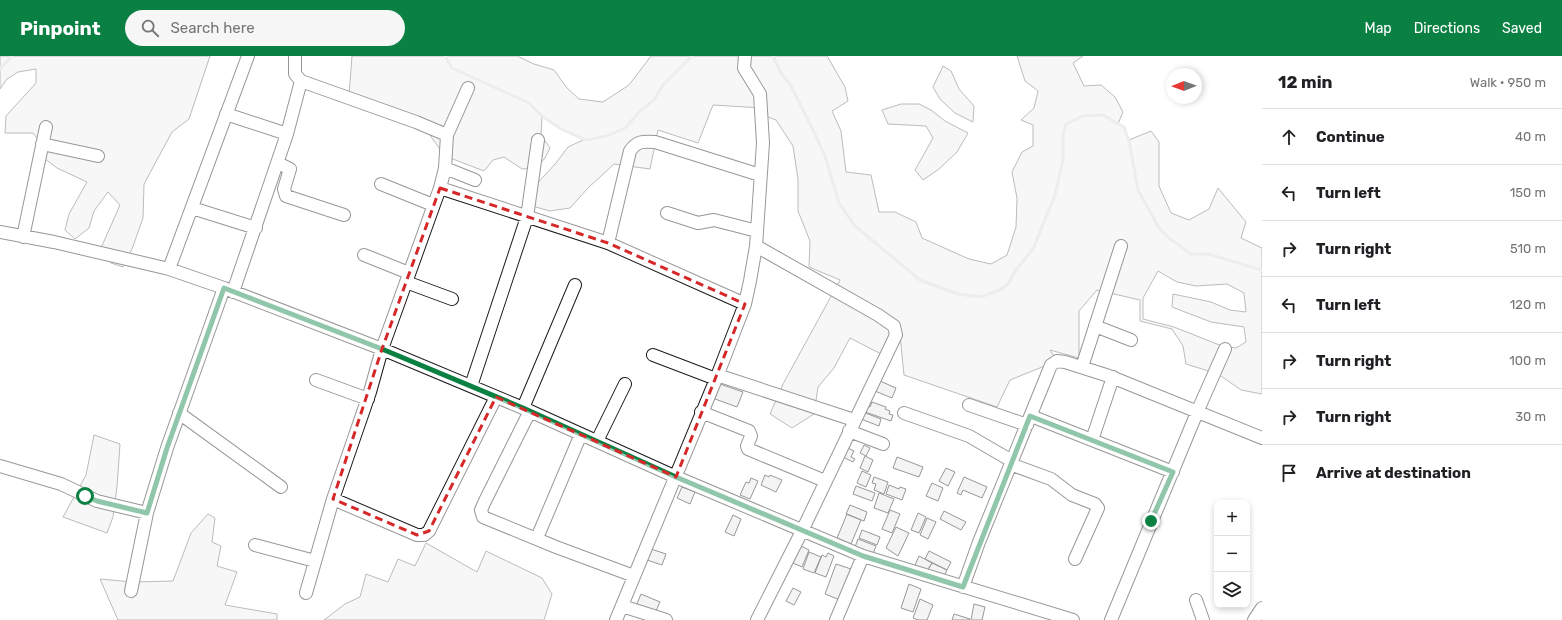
<!DOCTYPE html>
<meta charset="utf-8">
<style>
:root{--surface:#fff;--page:#f6f6f6;--text:#202124;--muted:#757577;--line:#e0e0e0;--accent:#0b8043}
body{margin:0;font-family:Rubik,sans-serif;background:var(--page);color:var(--text)}
.controls{position:absolute;right:12px;bottom:12px;display:grid;overflow:hidden;border-radius:8px;box-shadow:0 2px 6px #0003}
.controls button{width:36px;height:36px;display:grid;place-items:center;padding:0;border:0;border-bottom:1px solid var(--line);background:var(--surface);color:var(--text);font:20px sans-serif}
.compass{position:absolute;left:1166px;top:12px;width:36px;height:36px;border-radius:50%;background:var(--surface);box-shadow:0 2px 6px #0003;rotate:269deg}
.stop{position:absolute;width:12px;height:12px;margin:-9px;border:3px solid #0b8043;border-radius:50%;background:#fff}
.stop.end{background:#0b8043;border-color:#fff;box-shadow:0 1px 4px #0008}
.list{margin:0;padding:0;list-style:none}
h2{display:flex;justify-content:space-between;align-items:center;height:52px;margin:0;padding:0 16px;font-size:17px}
h2 small{font-size:13px;font-weight:400;color:var(--muted)}
.list li{display:grid;grid-template-columns:26px 1fr auto;gap:12px;align-items:center;box-sizing:border-box;height:56px;padding:0 16px;border-top:1px solid var(--line)}
.list b{display:block;font-size:15px;white-space:nowrap}
.list em{font-size:13px;font-style:normal;color:var(--muted)}
.icon{flex:none;width:22px;height:22px;fill:none;stroke:currentColor;stroke-width:2;stroke-linecap:round;stroke-linejoin:round}
.map{position:relative;flex:none;width:1262px;height:564px;overflow:hidden}
header{display:flex;align-items:center;gap:24px;box-sizing:border-box;height:56px;padding:0 20px;background:var(--accent);color:#fff}
header strong{font-size:19px}
nav{display:flex;gap:22px;margin-inline-start:auto;font-size:14px}
.search{width:280px;height:36px;background:var(--page);display:flex;align-items:center;gap:10px;box-sizing:border-box;padding:0 14px;border-radius:22px;color:var(--muted);font-size:15px}
main{display:flex}
aside{flex:1;background:var(--surface)}
.map>svg:first-child{display:block}
.built{fill:#ededed;stroke:#6a6a6a;fill-rule:evenodd}
.lines{fill:none;stroke-linecap:round;stroke-linejoin:round}
.stream{stroke:#d7d7d7;stroke-width:3}
.building{fill:#e6e6e6;stroke:#1a1a1a}
.minor-casing{stroke:#1a1a1a;stroke-width:14}
.minor{stroke:#fff;stroke-width:12}
.route{stroke:#0b8043;stroke-width:5}
.marked{fill:none;stroke:#d62828;stroke-width:3;stroke-dasharray:8 5;stroke-linejoin:round}
</style>
<header>
<strong>Pinpoint</strong>
<div class="search"><svg class="icon" aria-label="search" viewBox="0 0 24 24"><circle cx="10" cy="10" r="6"/><path d="M15 15l6 6"/></svg>Search here</div>
<nav><a>Map</a><a>Directions</a><a>Saved</a></nav>
</header>
<main>
<div class="map">
<svg width="1262" height="564" viewBox="0 0 1262 564">
<rect width="100%" height="100%" fill="#fff"/>
<!-- built -->
<path class="built" d="M0 0H210L189 63 172 76 144 128 143 162 132 193 123 211 111 207 101 192 120 149 108 136 94 155 89 172 75 183 65 174 69 158 87 126 57 112 45 103 43 90 33 77H5L6 60 36 27V13L18 16 7 23 0 33Z
M352 0H517L534 8 554 14 567 32 579 43 603 46 629 29 651 0H827L845 31 848 45 832 55 841 75 846 116 871 119 879 156H895L916 166 922 182 969 203 991 208 1007 199 1016 171 1017 142 1012 116 1022 96 1033 90V69L1021 64 1034 52 1038 35 1025 25 1017 0H1083L1073 7 1084 30 1101 29 1115 41 1123 56 1118 68 1124 71 1129 84 1151 75 1159 86V130L1171 157 1189 164 1209 153 1218 132 1246 166 1241 182 1262 192V338L1241 334 1218 318 1186 308 1183 290 1172 273 1140 265V244L1097 234 1079 255V302L1050 294 1057 305 1010 324 997 351 904 319 899 269 887 301 850 282 834 312 818 331 814 358 792 372 770 358 783 328 840 224 809 211 810 185 798 155V123L793 90 776 64 760 58 762 52 713 49 698 87 658 74 650 113 614 108 588 132 570 152 550 155 525 148 534 131 556 107 568 91 585 83 561 73 542 60 541 79 550 92 545 102 536 112 522 113 504 101 493 104 484 115 445 100 429 78 349 39ZM1158 215 1177 226 1196 230 1227 228 1244 237 1246 256 1230 254 1211 246 1173 238 1172 251 1211 266 1244 271 1246 286 1236 292 1222 290 1174 271 1143 263V242Z
M943 10 951 15 959 33 974 50 973 66 955 57 940 43 933 31Z
M901 48H919L931 54 945 65 968 77 957 96 939 113 923 124 915 114 933 82 926 70 888 68 882 54Z
M94 379 120 388 117 431 113 461 107 477 63 461 86 419Z
M208 458 215 462 212 486 221 490 217 510 237 516 225 549 277 558V564H118L100 523 133 526 173 525 191 477Z
M426 487 477 516 486 495 542 522 552 538 544 564H324L345 548 360 541 366 518 388 526 398 503 415 510Z"/>
<g class="lines">
<!-- stream -->
<path class="stream" d="M445 0 452 12 529 47 542 60 561 73 586 84 607 80 625 72 640 55 654 44 663 29 692 0
M773 0 781 17 791 30 815 78 826 103 839 147 855 170 920 224 958 238 980 241 1000 234 1008 228 1015 215 1033 193 1055 139 1063 104V78L1066 68 1083 60 1103 59 1124 71 1129 85 1138 134 1159 172 1169 182 1191 198H1208L1262 214
M0 13 12 0"/>
</g>
<!-- building -->
<path class="building" d="M880 325 896 332 892 342 875 335Z
M720 328 743 336 737 351 715 343Z
M872 346 886 351 885 353 890 355 889 358 893 359 891 365 865 356 866 350 870 351Z
M863 356 881 363 879 370 861 363Z
M864 389 870 392 866 400 860 397Z
M844 390 854 395 851 401 855 403 853 406 839 399Z
M865 400 873 404 868 416 860 412Z
M897 401 923 411 919 421 893 412Z
M946 412 955 416 948 430 939 425Z
M862 415 871 419 866 431 857 427Z
M765 419 769 421 770 419 782 424 776 436 761 429Z
M874 421 888 426 884 438 874 434 876 428 872 427Z
M964 421 987 431 982 442 963 434 961 439 957 437Z
M751 422 758 425 750 443 740 439 746 426 749 427Z
M932 427 943 432 938 445 926 440Z
M889 429 899 433 900 431 906 433 902 444 886 438Z
M856 430 875 437 872 445 853 438Z
M682 431 695 436 690 448 677 442Z
M879 437 894 443 888 457 874 452Z
M850 449 867 456 864 465 846 458Z
M890 454 900 458 892 477 882 473Z
M944 455 966 466 961 474 940 463Z
M918 457 926 461 919 477 911 474Z
M847 458 861 464 851 488 837 482Z
M733 459 741 463 734 480 725 476Z
M927 462 936 466 928 483 920 479Z
M896 471 909 477 898 500 886 492Z
M862 474 880 481 877 489 859 482Z
M858 483 876 490 873 498 855 491Z
M801 490 809 494 802 511 793 507Z
M651 493 666 498 662 509 647 504Z
M929 495 951 506 947 514 925 503Z
M809 496 821 501 814 517 803 513Z
M828 497 834 500 826 521 815 517 822 499 826 501Z
M919 500 932 507 927 515 916 512 917 510 915 509Z
M932 507 947 514 943 523 927 515Z
M836 508 851 513 840 544 825 538Z
M909 528 921 533 913 556 901 552Z
M793 532 801 536 794 549 786 545Z
M641 538 660 546 655 557 636 550Z
M920 543 933 549 927 564H918L913 562Z
M974 548 985 551 982 564H971Z
M954 558 970 563 969 564H952Z"/>
<g class="lines">
<defs>
<path id="minor" d="M295 0V18L301 25 416 66 447 79 445 112 440 132 382 293 370 336 333 443 306 537
M226 58 287 78
M447 79 468 32
M42 88 98 100
M278 107 290 113 284 133 286 140 344 159
M445 112 475 124
M381 128 433 149
M440 132 608 187 745 248
M192 152 256 172
M667 157 698 167 714 164 757 175
M0 176 54 186 169 213 224 232 382 293 523 352 676 421 863 500 1073 564
M23 181 46 71
M608 187 630 95C637 85 643 85 655 86L760 119
M756 190 878 259 894 270 896 279 802 475 757 564
M364 199 409 217
M169 213 248 0
M406 226 452 243
M233 236 287 78 301 25
M1095 270 1131 284
M653 299 716 323
M1082 311 1121 190
M717 319 854 364
M316 324 368 343
M471 330 527 161 538 84
M969 349 1027 369
M523 352 575 229
M530 355 484 447 481 454 483 461 556 491 634 520
M701 356 749 375 751 380 747 390 748 393 825 425
M179 357 281 431
M904 357 969 380 1012 405
M1031 360 1173 416
M849 375 883 388
M1092 384 1113 321
M597 385 625 328
M1010 408 1051 423 1072 439 1095 448 1098 452 1075 503
M0 410 61 428 97 445 147 457
M333 443 417 479H424L429 475 496 341
M537 482 581 378
M255 489 315 505
M963 531 979 486 1047 319 1051 309 1057 305 1065 306 1109 320 1262 382
M131 535 147 457 167 392 224 232
M1196 544 1203 564
M622 550 666 564
M616 564 716 323 745 248 750 225 756 190 763 87 760 38 744 12 745 0
M836 564 863 500
M1111 564 1198 354 1225 293
M1254 564 1262 552"/>
</defs>
<!-- minor casing -->
<use href="#minor" class="minor-casing"/>
<!-- minor -->
<use href="#minor" class="minor"/>
</g>
<g class="lines">
<!-- route -->
<path class="route" d="M85 440 97 445 147 457 167 392 224 232 382 293 523 352 676 421 863 500 963 531 1030 360 1173 416 1151 465"/>
</g>
<!-- marked area -->
<path d="M0 0H1262V564H0ZM440 132 608 187 745 248 676 421 496 341 429 475 417 479 333 443 382 293Z" fill="#fff" fill-opacity=".55" fill-rule="evenodd"/>
<path class="marked" d="M440 132 608 187 745 248 676 421 496 341 429 475 417 479 333 443 382 293Z"/>
</svg>
<div class="controls">
<button>+</button>
<button>−</button>
<button><svg class="icon" aria-label="layers" viewBox="0 0 24 24"><path d="M12 4l9 5-9 5-9-5zM3 14l9 5 9-5"/></svg></button>
</div>
<svg class="compass" viewBox="-18 -18 36 36"><path d="M0-13l5 13h-10z" fill="#e53935"/><path d="M0 13l5-13h-10z" fill="#757577"/></svg>
<div class="stop" style="left:85px;top:440px"></div>
<div class="stop end" style="left:1151px;top:465px"></div>
</div>
<aside>
<h2>12 min<small>Walk · 950 m</small></h2>
<ul class="list">
<li><svg class="icon" aria-label="ahead" viewBox="0 0 24 24"><path d="M12 20V5M6 11l6-6 6 6"/></svg><div><b>Continue</b></div><em>40 m</em></li>
<li><svg class="icon" aria-label="left" viewBox="0 0 24 24"><path d="M17 20v-9H6M10 6l-5 5 5 5"/></svg><div><b>Turn left</b></div><em>150 m</em></li>
<li><svg class="icon" aria-label="right" viewBox="0 0 24 24"><path d="M7 20v-9h11M14 6l5 5-5 5"/></svg><div><b>Turn right</b></div><em>510 m</em></li>
<li><svg class="icon" aria-label="left" viewBox="0 0 24 24"><path d="M17 20v-9H6M10 6l-5 5 5 5"/></svg><div><b>Turn left</b></div><em>120 m</em></li>
<li><svg class="icon" aria-label="right" viewBox="0 0 24 24"><path d="M7 20v-9h11M14 6l5 5-5 5"/></svg><div><b>Turn right</b></div><em>100 m</em></li>
<li><svg class="icon" aria-label="right" viewBox="0 0 24 24"><path d="M7 20v-9h11M14 6l5 5-5 5"/></svg><div><b>Turn right</b></div><em>30 m</em></li>
<li><svg class="icon" aria-label="arrive" viewBox="0 0 24 24"><path d="M6 21V4h12l-3 4 3 4H6"/></svg><div><b>Arrive at destination</b></div></li>
</ul>
</aside>
</main>
